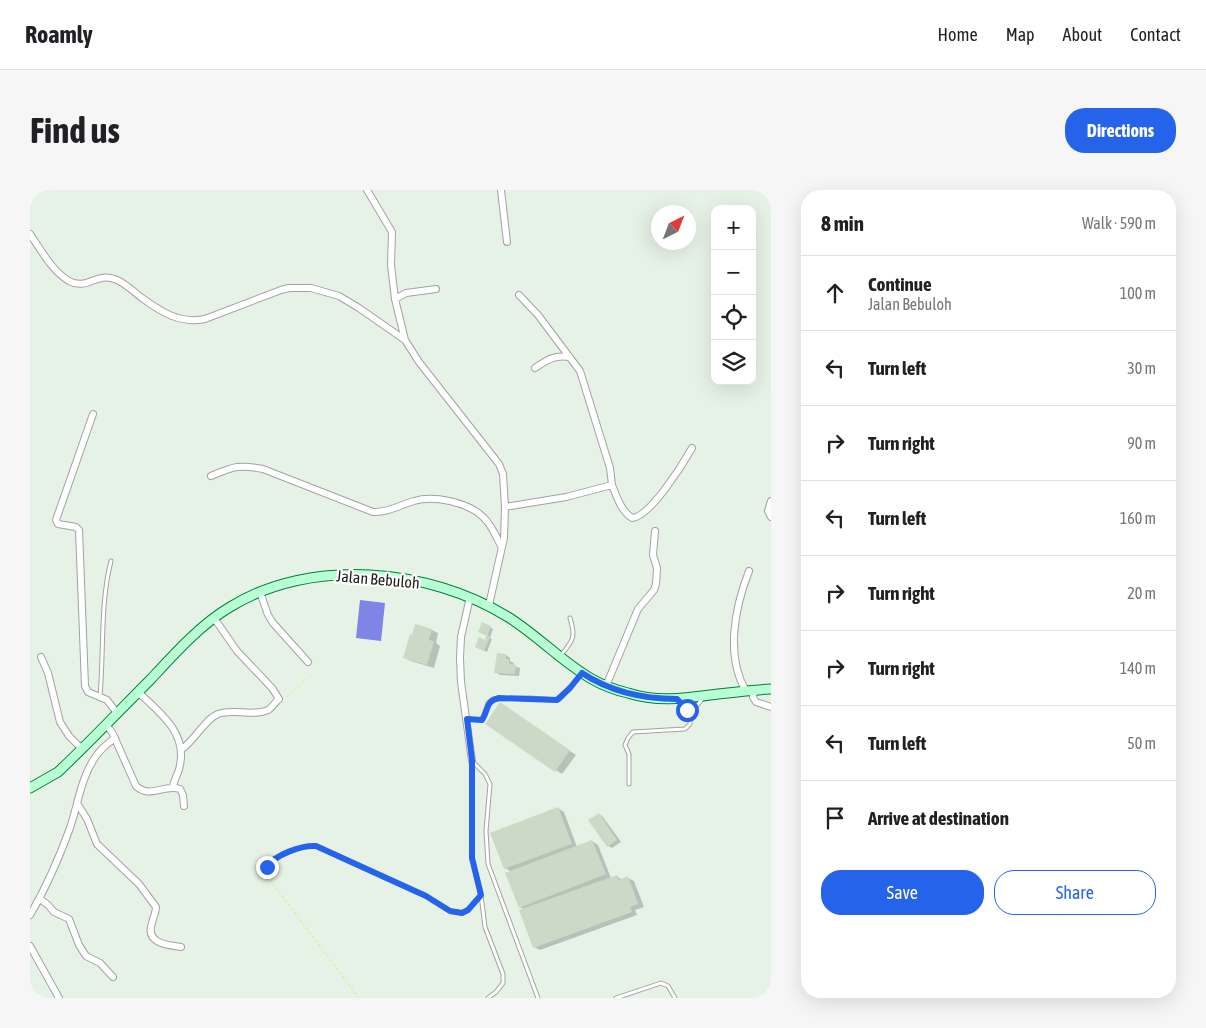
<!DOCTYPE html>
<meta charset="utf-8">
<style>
:root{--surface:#fff;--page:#f6f6f6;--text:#202124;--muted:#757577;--line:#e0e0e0;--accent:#2563eb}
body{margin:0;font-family:"Asap Condensed",sans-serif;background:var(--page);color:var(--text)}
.controls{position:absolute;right:15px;top:15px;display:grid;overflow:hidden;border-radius:10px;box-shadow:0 5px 20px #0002}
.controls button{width:45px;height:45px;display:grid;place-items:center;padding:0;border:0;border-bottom:1px solid var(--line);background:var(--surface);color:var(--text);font:25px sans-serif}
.compass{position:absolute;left:621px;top:15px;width:45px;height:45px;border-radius:50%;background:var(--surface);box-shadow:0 5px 20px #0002;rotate:42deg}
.stop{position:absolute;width:15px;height:15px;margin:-11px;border:4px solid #2563eb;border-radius:50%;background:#fff}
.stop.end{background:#2563eb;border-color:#fff;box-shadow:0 1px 5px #0008}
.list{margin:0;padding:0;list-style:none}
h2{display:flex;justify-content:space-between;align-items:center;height:65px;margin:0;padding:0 20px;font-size:21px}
h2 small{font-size:16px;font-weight:400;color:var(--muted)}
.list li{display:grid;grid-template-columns:32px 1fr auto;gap:15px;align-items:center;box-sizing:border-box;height:75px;padding:0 20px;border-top:1px solid var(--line)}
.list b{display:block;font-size:19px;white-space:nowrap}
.list p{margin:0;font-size:16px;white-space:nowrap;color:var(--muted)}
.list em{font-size:16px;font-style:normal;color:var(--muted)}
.actions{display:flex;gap:10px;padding:15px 20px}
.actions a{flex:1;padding:11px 0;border:1px solid var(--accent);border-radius:20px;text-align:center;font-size:18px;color:var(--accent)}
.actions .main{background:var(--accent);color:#fff}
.icon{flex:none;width:28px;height:28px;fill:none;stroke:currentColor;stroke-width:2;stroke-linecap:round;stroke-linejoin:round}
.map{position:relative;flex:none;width:741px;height:808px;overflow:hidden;border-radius:20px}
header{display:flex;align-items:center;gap:30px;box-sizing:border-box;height:70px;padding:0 25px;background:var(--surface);border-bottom:1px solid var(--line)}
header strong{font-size:24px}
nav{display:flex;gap:28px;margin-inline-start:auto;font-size:18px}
.intro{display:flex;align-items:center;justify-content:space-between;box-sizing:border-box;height:120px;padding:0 30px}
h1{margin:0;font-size:35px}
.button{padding:12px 22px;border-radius:20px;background:var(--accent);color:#fff;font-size:18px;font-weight:700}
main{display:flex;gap:30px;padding:0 30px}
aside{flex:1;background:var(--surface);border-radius:20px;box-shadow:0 5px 20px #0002}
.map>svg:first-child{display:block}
.pitch{fill:#7f84e7}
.shadow{fill:#0003}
.building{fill:#cbd9c6}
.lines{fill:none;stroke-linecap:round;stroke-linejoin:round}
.lane-casing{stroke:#a2a2a2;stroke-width:5}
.street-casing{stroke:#a2a2a2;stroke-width:8}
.secondary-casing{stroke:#008039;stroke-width:11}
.path{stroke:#bdff6b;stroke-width:1;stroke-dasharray:2.5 2.5;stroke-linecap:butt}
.lane{stroke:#fff;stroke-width:3}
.street{stroke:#fff;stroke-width:6}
.secondary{stroke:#b8ffd4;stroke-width:9}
.route{stroke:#2563eb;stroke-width:6}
.labels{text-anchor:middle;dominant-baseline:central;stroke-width:4.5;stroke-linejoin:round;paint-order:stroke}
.street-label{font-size:16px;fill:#212121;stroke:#fff}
</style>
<header>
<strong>Roamly</strong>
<nav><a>Home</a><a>Map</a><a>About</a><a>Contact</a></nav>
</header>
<div class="intro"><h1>Find us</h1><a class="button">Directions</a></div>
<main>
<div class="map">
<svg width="741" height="808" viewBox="0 0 741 808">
<rect width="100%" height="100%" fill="#e7f2e7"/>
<!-- pitch -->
<path class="pitch" d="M330 410 355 413 351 451 326 448Z"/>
<!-- shadow -->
<path class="shadow" d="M453 434 463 439 460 448 462 449 457 462 449 458 455 451 458 445 452 443Z
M386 435 402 440 408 443 406 453 410 456 404 478 381 471 375 468Z
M476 465 480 468V471L484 473 483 476 490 478 489 486 470 485 466 482Z
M476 518 546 565 532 584 457 534Z
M528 618 534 622 547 657 562 651 568 655 581 688 587 686 592 690 598 688 604 691 614 717 605 720 607 725 510 760 504 757 494 720 490 717 482 682 475 678Z
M569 624 573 627 591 652 582 658 578 656Z"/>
<!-- building -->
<path class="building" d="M452 432 461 436 457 446 448 442Z
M385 434 402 439 399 450 404 451 397 475 373 468 380 444 382 445Z
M456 445 460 447 454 461 445 457 449 447 455 450Z
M467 463 476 464V469H479V474L486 475 485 484 464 483Z
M470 512 540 560 525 582 455 534Z
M528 617 542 654 474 679 460 643Z
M569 623 587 650 577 657 558 630Z
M562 650 576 684 489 718 475 683Z
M587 685 589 690 598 686 608 714 600 717 602 722 503 758 489 720Z"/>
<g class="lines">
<defs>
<path id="lane" d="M531 465C543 451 546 447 540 428
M70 506C74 462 70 413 81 371
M650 511 661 523
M437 529 452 530 458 513 463 509 500 508 527 510 530 509 552 483
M442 571 455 584 460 594 456 641 458 674 508 808
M442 571V668L451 705 455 737 473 784V793L466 802 458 808
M599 594V564L595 555 598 548 603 542 655 539 660 534 661 523 673 508
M586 808 631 793 638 796 645 808"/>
<path id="street" d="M337 0 362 42 361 75 365 109 375 150 389 172 469 274 473 284 475 317 474 348 459 415
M471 0 477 52
M0 44C11 60 22 81 39 91 58 101 66 81 87 90 96 94 103 101 112 108 131 122 150 134 175 129L251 100 259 98H281L309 106 329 118 375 150
M365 109 376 103 406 99
M505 178C517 170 524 165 539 167
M63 224 26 330 28 334 46 337 49 340 55 496 58 502 77 510 87 523
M181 286C203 277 208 274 233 279L343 322C357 323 370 315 384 311 403 305 438 312 453 327 461 334 466 346 471 356
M582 295C587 307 591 321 602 328 620 327 653 274 662 258
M741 311 738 321 741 327
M475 317 536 307 582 295 580 278 550 181 508 125 489 105
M230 402 238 425 243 433 278 472
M440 407 431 447 430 468 431 492 442 571
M11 467 18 483 30 532 39 546 52 559
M576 496 608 419 624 400 626 394 627 378 623 365 625 341
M724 500 723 507 726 512 741 517
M716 501C695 466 705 417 719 381
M108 502C129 522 157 542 150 575 149 583 144 589 143 597
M76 535 82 542 106 596C120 609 133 594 150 599L153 605 154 616
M152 559C165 550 175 529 188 524 204 518 222 527 238 520 242 518 245 512 249 509L242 498 207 461 184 428
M47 613 57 629 67 654 109 694 126 717C126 723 123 727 122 733 115 753 136 755 151 757
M10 709 18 715 24 722 39 729 49 755 56 766 70 773 83 787
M0 725C16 698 29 668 40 638 48 614 51 587 66 566 71 559 78 553 85 548
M0 756 29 808"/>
<path id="secondary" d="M0 598 28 582C60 552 90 520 121 489 145 463 170 435 200 417 281 367 399 378 478 427 507 445 531 471 560 488 572 495 585 500 598 503 629 513 657 508 688 504 706 502 723 500 741 499"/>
</defs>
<!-- lane casing -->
<use href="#lane" class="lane-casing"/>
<!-- street casing -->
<use href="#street" class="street-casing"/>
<!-- secondary casing -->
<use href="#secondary" class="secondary-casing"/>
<!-- path -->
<path class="path" d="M257 507 281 485
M329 808 238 687 237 677C243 665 272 655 286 656L395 706 420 721 432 723 438 721 446 711"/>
<!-- lane -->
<use href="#lane" class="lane"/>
<!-- street -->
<use href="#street" class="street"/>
<!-- secondary -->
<use href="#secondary" class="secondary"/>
</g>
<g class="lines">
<!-- route -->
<path class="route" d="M237 677C244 665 272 655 286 656L396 706 420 721 432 723 438 720 451 705 442 668V570L437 529 452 530C459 520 455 511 469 508L527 510 540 498 552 483C581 502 613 509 647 509L657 520"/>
</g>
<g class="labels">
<!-- street labels -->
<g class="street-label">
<text transform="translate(348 389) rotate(5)">Jalan Bebuloh</text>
</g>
</g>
</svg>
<div class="controls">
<button>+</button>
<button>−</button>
<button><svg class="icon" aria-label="locate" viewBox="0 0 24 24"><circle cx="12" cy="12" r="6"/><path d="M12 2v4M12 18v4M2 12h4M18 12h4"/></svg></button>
<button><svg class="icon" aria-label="layers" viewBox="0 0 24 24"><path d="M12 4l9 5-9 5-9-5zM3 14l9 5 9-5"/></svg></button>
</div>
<svg class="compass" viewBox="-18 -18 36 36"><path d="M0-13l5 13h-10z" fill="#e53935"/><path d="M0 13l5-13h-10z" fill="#757577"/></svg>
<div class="stop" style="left:657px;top:520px"></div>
<div class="stop end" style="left:237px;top:677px"></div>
</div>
<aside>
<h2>8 min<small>Walk · 590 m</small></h2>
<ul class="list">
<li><svg class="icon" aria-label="ahead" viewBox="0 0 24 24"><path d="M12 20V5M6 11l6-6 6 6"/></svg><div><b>Continue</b><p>Jalan Bebuloh</p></div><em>100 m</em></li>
<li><svg class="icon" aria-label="left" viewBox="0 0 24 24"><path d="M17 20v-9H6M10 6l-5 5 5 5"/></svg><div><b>Turn left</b></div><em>30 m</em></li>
<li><svg class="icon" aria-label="right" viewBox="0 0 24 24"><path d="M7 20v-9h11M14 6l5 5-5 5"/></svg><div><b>Turn right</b></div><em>90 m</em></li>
<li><svg class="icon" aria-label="left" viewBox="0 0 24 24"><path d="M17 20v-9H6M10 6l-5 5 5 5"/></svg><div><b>Turn left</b></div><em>160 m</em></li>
<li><svg class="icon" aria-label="right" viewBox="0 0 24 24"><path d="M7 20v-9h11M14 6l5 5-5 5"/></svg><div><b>Turn right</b></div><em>20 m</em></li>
<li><svg class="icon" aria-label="right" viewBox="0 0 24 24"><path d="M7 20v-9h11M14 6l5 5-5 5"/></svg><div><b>Turn right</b></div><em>140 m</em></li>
<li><svg class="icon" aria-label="left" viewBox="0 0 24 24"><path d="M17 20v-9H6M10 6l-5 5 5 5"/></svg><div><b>Turn left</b></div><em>50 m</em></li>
<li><svg class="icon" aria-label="arrive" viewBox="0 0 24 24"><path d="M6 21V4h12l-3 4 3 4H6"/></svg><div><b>Arrive at destination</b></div></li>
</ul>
<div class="actions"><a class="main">Save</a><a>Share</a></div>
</aside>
</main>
